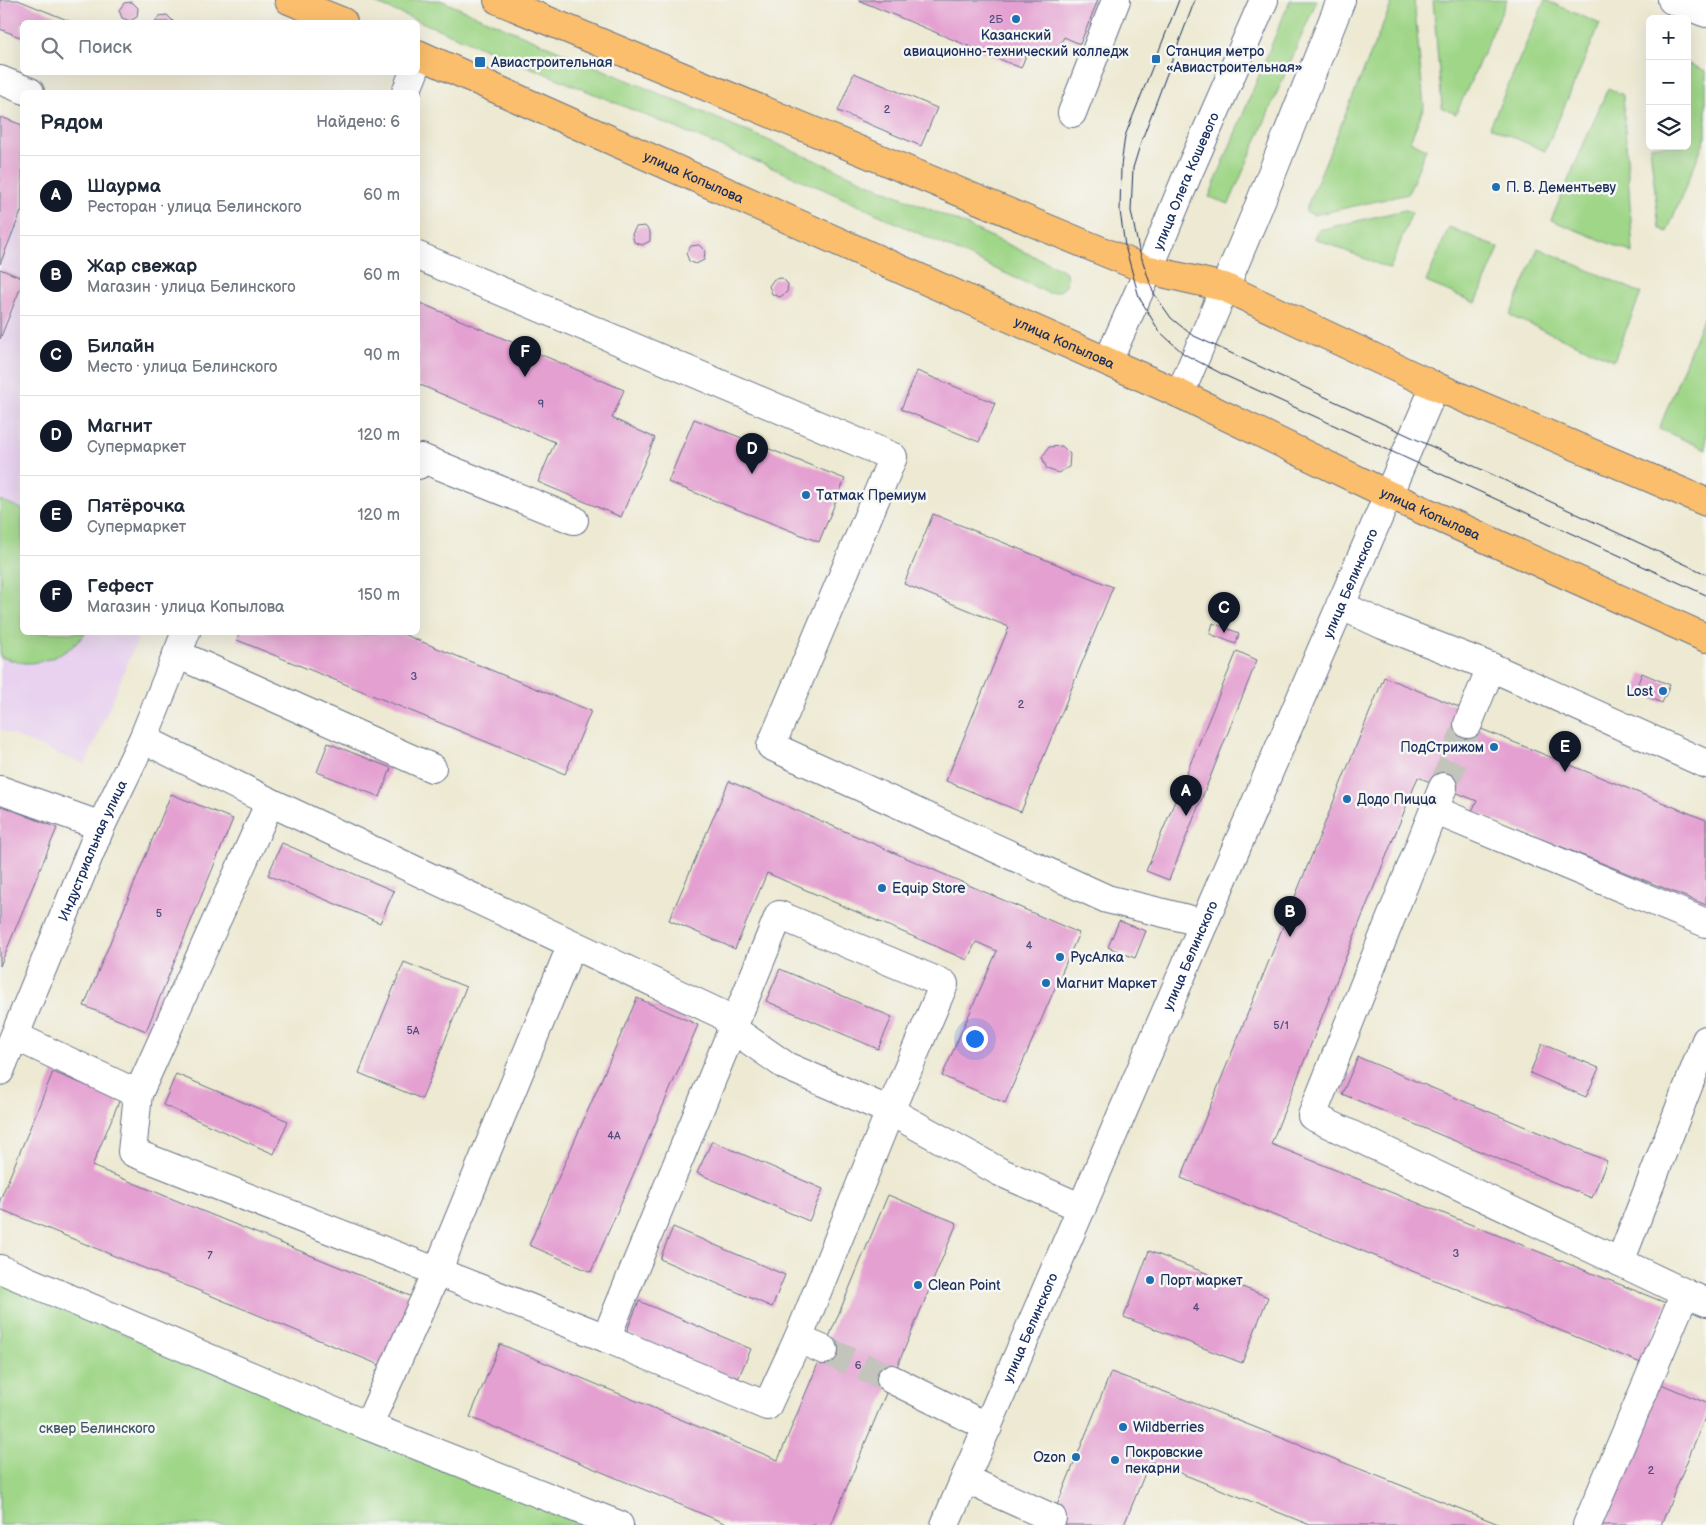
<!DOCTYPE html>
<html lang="ru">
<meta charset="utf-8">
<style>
:root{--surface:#fff;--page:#f6f6f7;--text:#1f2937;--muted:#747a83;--line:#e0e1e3;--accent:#111827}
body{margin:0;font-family:"Balsamiq Sans",sans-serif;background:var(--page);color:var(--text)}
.controls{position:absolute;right:15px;top:15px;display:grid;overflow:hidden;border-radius:8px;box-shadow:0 5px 20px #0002}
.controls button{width:45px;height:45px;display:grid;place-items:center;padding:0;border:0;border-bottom:1px solid var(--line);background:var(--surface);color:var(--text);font:25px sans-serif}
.you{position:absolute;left:974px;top:1038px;width:18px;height:18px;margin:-12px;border:4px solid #fff;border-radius:50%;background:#1a73e8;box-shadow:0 0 0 8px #1a73e833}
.badge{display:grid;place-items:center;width:32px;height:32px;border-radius:50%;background:var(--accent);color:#fff;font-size:16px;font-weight:700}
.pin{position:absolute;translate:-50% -41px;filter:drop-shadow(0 1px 2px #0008)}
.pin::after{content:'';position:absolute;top:26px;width:18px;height:15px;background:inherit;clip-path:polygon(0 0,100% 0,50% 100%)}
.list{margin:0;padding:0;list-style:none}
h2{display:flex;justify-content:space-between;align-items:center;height:65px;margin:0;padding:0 20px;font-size:21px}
h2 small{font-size:16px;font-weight:400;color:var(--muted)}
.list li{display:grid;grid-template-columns:32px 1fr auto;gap:15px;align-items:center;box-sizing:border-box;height:80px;padding:0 20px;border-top:1px solid var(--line)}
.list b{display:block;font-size:19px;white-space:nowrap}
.list p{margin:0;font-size:16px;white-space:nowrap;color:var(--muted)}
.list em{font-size:16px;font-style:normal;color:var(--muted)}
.icon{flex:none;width:28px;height:28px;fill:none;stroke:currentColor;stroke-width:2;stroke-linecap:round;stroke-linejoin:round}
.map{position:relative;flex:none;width:1706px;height:1525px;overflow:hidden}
.search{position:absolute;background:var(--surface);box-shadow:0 5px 20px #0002;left:20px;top:20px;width:400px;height:55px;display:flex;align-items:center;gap:12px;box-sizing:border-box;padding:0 18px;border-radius:8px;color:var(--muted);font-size:19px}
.panel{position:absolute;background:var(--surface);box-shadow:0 5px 20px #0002;left:20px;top:90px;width:400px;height:545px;border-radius:8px}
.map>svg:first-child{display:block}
.built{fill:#e8d2ef}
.green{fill:#9fd687;stroke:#5d8272}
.building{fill:#e4a0d1}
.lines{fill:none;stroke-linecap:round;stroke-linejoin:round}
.minor-tunnel{stroke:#c3c4bb;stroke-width:28;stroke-dasharray:28 14;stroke-linecap:butt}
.minor-casing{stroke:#647087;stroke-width:30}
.major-casing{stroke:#647087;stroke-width:30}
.minor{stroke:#fff;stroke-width:28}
.major{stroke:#fabe6d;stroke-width:28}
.tram{stroke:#1b2f5e;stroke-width:1}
.poi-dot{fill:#1f6fb2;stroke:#f6f6f2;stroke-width:2}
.labels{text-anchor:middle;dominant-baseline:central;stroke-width:5;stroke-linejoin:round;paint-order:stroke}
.number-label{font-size:11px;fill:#4d4b7b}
.poi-label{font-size:14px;fill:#1b2f5e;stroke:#f6f6f2;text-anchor:start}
.street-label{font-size:14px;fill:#1b2f5e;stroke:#f6f6f2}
.park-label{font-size:14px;fill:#3c5968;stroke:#f6f6f2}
</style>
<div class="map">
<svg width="1706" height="1525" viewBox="0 0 1706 1525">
<rect width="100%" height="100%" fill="#f6f6f2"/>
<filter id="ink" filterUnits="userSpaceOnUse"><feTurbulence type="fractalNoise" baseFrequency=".02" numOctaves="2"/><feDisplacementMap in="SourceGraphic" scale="10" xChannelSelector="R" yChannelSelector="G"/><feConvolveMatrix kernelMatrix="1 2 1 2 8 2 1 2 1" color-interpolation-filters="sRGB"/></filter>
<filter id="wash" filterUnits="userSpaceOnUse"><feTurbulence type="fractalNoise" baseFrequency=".0096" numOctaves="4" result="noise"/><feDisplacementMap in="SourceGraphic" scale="20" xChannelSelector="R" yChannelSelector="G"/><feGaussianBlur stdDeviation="1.12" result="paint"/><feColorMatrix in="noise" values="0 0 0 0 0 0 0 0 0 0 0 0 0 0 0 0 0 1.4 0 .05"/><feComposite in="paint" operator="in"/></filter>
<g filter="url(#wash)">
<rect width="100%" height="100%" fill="#ede9d2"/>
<!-- built -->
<path class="built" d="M0 116 22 125V632L140 633 85 765 0 730Z"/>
<!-- green -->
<path class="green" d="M368 0H440L957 221 1055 266 1066 272C1069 289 1063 291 1048 293L823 189Z
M1290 0H1317L1229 204 1209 197Z
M1393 0H1414L1424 107 1410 141 1426 149 1408 194 1314 215 1305 211Z
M1433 0H1507L1456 114 1442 108Z
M1545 0 1600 24 1545 151 1490 127Z
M1687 63 1706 71V137L1667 232 1659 228 1650 146H1687Z
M1608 88 1623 95 1633 253 1551 220Z
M1405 210 1412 212 1390 269 1314 238 1318 230Z
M1449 227 1499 248 1476 303 1426 282Z
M1538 248 1641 293 1614 360 1510 316Z
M1706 311V449L1659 429Z
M0 500 22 509V632L85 633C74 650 48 663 27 663 19 663 9 659 0 657Z
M0 1282 583 1525H0Z"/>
<g id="blocks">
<!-- building -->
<path class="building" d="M0 0H18L72 22H22V38L0 29Z
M858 0H1098L1080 44 1064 37 1060 45 1039 54 1028 50 1021 68Z
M132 2 138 8 137 17 130 21 122 18 119 10 124 3Z
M167 15 174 22H155L159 16Z
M854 73 937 108 921 146 838 111Z
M1 117 22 125V212H21L0 264V120Z
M645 226 650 232V241L642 245 634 242 632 234 636 227Z
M699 245 705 251 704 260 696 264 689 261 686 253 691 246Z
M0 269 22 278V284L0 339Z
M782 278 788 284 787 292 780 297 772 294 769 286 774 279Z
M418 302 624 390 612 418 655 438 621 517 538 482 555 442 418 384Z
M917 371 995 403 979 442 901 409Z
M694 419 845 479 819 542 668 482Z
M1062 446 1070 454 1069 467 1058 473 1047 469 1042 457 1049 447Z
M933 514 1113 587 1021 812 946 781 1009 627 904 584Z
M1213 623 1239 633 1236 644 1210 634Z
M240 632H398L591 711 565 774 237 640Z
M1237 651 1257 660 1169 880 1146 871Z
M1642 673 1670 685 1662 703 1635 691Z
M1384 677 1464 709 1459 720 1706 820V905L1472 811 1477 801 1418 777 1271 1144 1666 1303 1641 1363 1181 1178Z
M328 743 391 768 380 797 317 772Z
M729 781 1079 933 1005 1103 942 1076 997 951 976 942 967 960 767 873 735 949 669 920Z
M171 794 233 819 146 1031 84 1006Z
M0 805 57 828 0 966Z
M282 843 394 891 380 923 268 875Z
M1119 921 1146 931 1135 958 1108 947Z
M404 962 466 987 422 1099 359 1073Z
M780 969 892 1017 878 1049 766 1001Z
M637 998 698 1025 591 1272 529 1245Z
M1542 1044 1599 1068 1586 1097 1530 1073Z
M1358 1057 1607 1161 1592 1198 1342 1094Z
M53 1072 120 1099 92 1166 420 1300 392 1370 0 1209V1200Z
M176 1074 288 1121 274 1154 163 1105Z
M712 1141 823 1189 809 1221 697 1173Z
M888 1195 957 1223 831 1525H729L470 1417 500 1344 778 1460Z
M673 1227 785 1275 772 1307 660 1259Z
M1149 1251 1268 1297 1242 1363 1124 1317Z
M639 1301 751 1349 737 1381 626 1333Z
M1111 1372 1176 1396 1501 1525H1310L1150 1461 1124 1525H1049Z
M1654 1381 1706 1403V1415L1661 1525H1595Z"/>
</g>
</g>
<g filter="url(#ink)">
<use href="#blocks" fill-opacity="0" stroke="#647087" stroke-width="1"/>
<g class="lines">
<!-- minor-tunnel -->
<path class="minor-tunnel" d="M1443 787 1468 724
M824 1350 891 1379"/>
<defs>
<g id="minor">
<path d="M1672 0 1706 13"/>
<path d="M0 80 30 92"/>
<path d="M406 92 414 72"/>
<path d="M1072 113 1116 0"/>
<path d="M418 256 893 457 771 746 1107 899 1204 923"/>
<path id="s1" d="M1108 361 1147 274 1187 176 1264 0"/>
<path d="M1180 394 1258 208 1341 0"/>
<path d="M418 465 421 458 574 520"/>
<path d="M1340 605 1383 625 1491 667 1706 764"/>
<path d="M177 654 432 768"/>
<path d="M1468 724 1491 667"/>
<path d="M143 739 270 802 723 1015 733 1029 786 1066 890 1111 1000 1172 1082 1208"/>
<path d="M1443 787 1312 1116 1620 1262"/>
<path d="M0 790 101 826"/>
<path d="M1434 810 1706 923"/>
<path d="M15 1036 138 1094 132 1152 606 1338 767 1406 798 1339 824 1350"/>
<path id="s2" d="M0 1071 101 826 143 739 186 632"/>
<path d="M138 1094 270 802"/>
<path d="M0 1269 368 1426 619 1525"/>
<path d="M1685 1293 1706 1302"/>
<path d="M606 1338 779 915 944 984 890 1111 798 1339"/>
<path d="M891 1379 988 1427"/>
<path d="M368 1426 437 1272 572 944"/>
<path d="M965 1479 1052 1518"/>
<path id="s3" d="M945 1525 1435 386"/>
<path d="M1587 1525 1685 1293 1620 1262 1706 1040"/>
</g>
<g id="major">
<path d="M289 0 343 22"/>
<path d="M498 0 1145 269 1224 287 1435 386 1706 502"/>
<path id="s4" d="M418 54 1180 394 1389 495 1706 638"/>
</g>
</defs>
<!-- minor casing -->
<use href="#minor" class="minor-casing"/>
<!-- major casing -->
<use href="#major" class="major-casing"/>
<!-- minor -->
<use href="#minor" class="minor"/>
<!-- major -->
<use href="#major" class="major"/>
<!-- tram -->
<path class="tram" d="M1179 0 1125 136 1121 166 1120 211 1125 246 1139 297 1159 331 1184 354 1224 375 1706 595
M1195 0 1141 142 1133 168 1131 211 1139 250 1153 292 1171 318 1192 335 1706 574"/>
</g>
</g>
<!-- markers -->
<g class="poi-dot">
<circle cx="1016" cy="19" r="5"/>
<rect x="1151" y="54" width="10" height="10" rx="2.5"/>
<rect x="474" y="56" width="12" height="12" rx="2.5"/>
<circle cx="1496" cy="187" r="5"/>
<circle cx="806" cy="495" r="5"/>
<circle cx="1663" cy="691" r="5"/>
<circle cx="1494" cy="747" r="5"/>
<circle cx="1347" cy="799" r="5"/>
<circle cx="882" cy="888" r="5"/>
<circle cx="1060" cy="957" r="5"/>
<circle cx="1046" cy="983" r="5"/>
<circle cx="1150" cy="1280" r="5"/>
<circle cx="918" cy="1285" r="5"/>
<circle cx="1123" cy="1427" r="5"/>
<circle cx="1076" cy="1457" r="5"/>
<circle cx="1115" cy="1460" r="5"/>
</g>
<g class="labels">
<!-- number labels -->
<g class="number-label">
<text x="996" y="19">2Б</text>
<text x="887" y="109">2</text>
<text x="541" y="404">9</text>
<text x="414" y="676">3</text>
<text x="1021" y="704">2</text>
<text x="159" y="913">5</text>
<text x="1029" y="945">4</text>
<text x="1281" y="1025">5/1</text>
<text x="413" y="1030">5А</text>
<text x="614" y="1135">4А</text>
<text x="1456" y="1253">3</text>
<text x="210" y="1255">7</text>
<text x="1196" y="1307">4</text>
<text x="858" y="1365">6</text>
<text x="1651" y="1470">2</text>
</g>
<!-- poi labels -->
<g class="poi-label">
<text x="1016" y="35" text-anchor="middle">Казанский<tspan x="1016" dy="16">авиационно-технический колледж</tspan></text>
<text x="1166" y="51">Станция метро<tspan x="1166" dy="16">«Авиастроительная»</tspan></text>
<text x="491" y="62">Авиастроительная</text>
<text x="1506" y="187">П. В. Дементьеву</text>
<text x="816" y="495">Татмак Премиум</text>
<text x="1653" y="691" text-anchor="end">Lost</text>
<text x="1484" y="747" text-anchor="end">ПодСтрижом</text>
<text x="1357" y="799">Додо Пицца</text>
<text x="892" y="888">Equip Store</text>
<text x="1070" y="957">РусАлка</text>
<text x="1056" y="983">Магнит Маркет</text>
<text x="1160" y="1280">Порт маркет</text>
<text x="928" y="1285">Clean Point</text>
<text x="1133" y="1427">Wildberries</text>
<text x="1125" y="1452">Покровские<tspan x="1125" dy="16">пекарни</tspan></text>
<text x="1066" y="1457" text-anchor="end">Ozon</text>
</g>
<!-- street labels -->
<g class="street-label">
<text stroke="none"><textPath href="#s4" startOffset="302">улица Копылова</textPath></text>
<text stroke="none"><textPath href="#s1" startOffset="196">улица Олега Кошевого</textPath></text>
<text stroke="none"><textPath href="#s4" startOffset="708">улица Копылова</textPath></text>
<text stroke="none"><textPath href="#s4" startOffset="1112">улица Копылова</textPath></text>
<text stroke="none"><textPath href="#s3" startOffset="1025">улица Белинского</textPath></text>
<text stroke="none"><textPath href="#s2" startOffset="239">Индустриальная улица</textPath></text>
<text stroke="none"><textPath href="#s3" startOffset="620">улица Белинского</textPath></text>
<text stroke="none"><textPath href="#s3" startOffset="215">улица Белинского</textPath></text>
</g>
<!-- park labels -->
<g class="park-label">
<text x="97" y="1428">сквер Белинского</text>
</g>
</g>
</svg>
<div class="controls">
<button>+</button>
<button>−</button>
<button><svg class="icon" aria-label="layers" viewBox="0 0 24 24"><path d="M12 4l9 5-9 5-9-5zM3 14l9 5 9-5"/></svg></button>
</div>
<div class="you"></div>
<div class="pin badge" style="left:1186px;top:816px">A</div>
<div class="pin badge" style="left:1290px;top:937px">B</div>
<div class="pin badge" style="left:1224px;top:633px">C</div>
<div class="pin badge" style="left:752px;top:474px">D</div>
<div class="pin badge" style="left:1565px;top:772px">E</div>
<div class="pin badge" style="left:525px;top:377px">F</div>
<div class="search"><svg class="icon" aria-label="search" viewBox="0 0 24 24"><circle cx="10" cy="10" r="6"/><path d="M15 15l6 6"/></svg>Поиск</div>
<section class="panel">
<h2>Рядом<small>Найдено: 6</small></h2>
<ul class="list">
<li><span class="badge">A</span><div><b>Шаурма</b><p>Ресторан · улица Белинского</p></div><em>60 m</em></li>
<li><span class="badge">B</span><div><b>Жар свежар</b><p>Магазин · улица Белинского</p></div><em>60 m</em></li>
<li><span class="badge">C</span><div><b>Билайн</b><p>Место · улица Белинского</p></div><em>90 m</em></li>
<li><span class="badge">D</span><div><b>Магнит</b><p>Супермаркет</p></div><em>120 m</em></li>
<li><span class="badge">E</span><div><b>Пятёрочка</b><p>Супермаркет</p></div><em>120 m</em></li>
<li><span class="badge">F</span><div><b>Гефест</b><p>Магазин · улица Копылова</p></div><em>150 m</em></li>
</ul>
</section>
</div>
